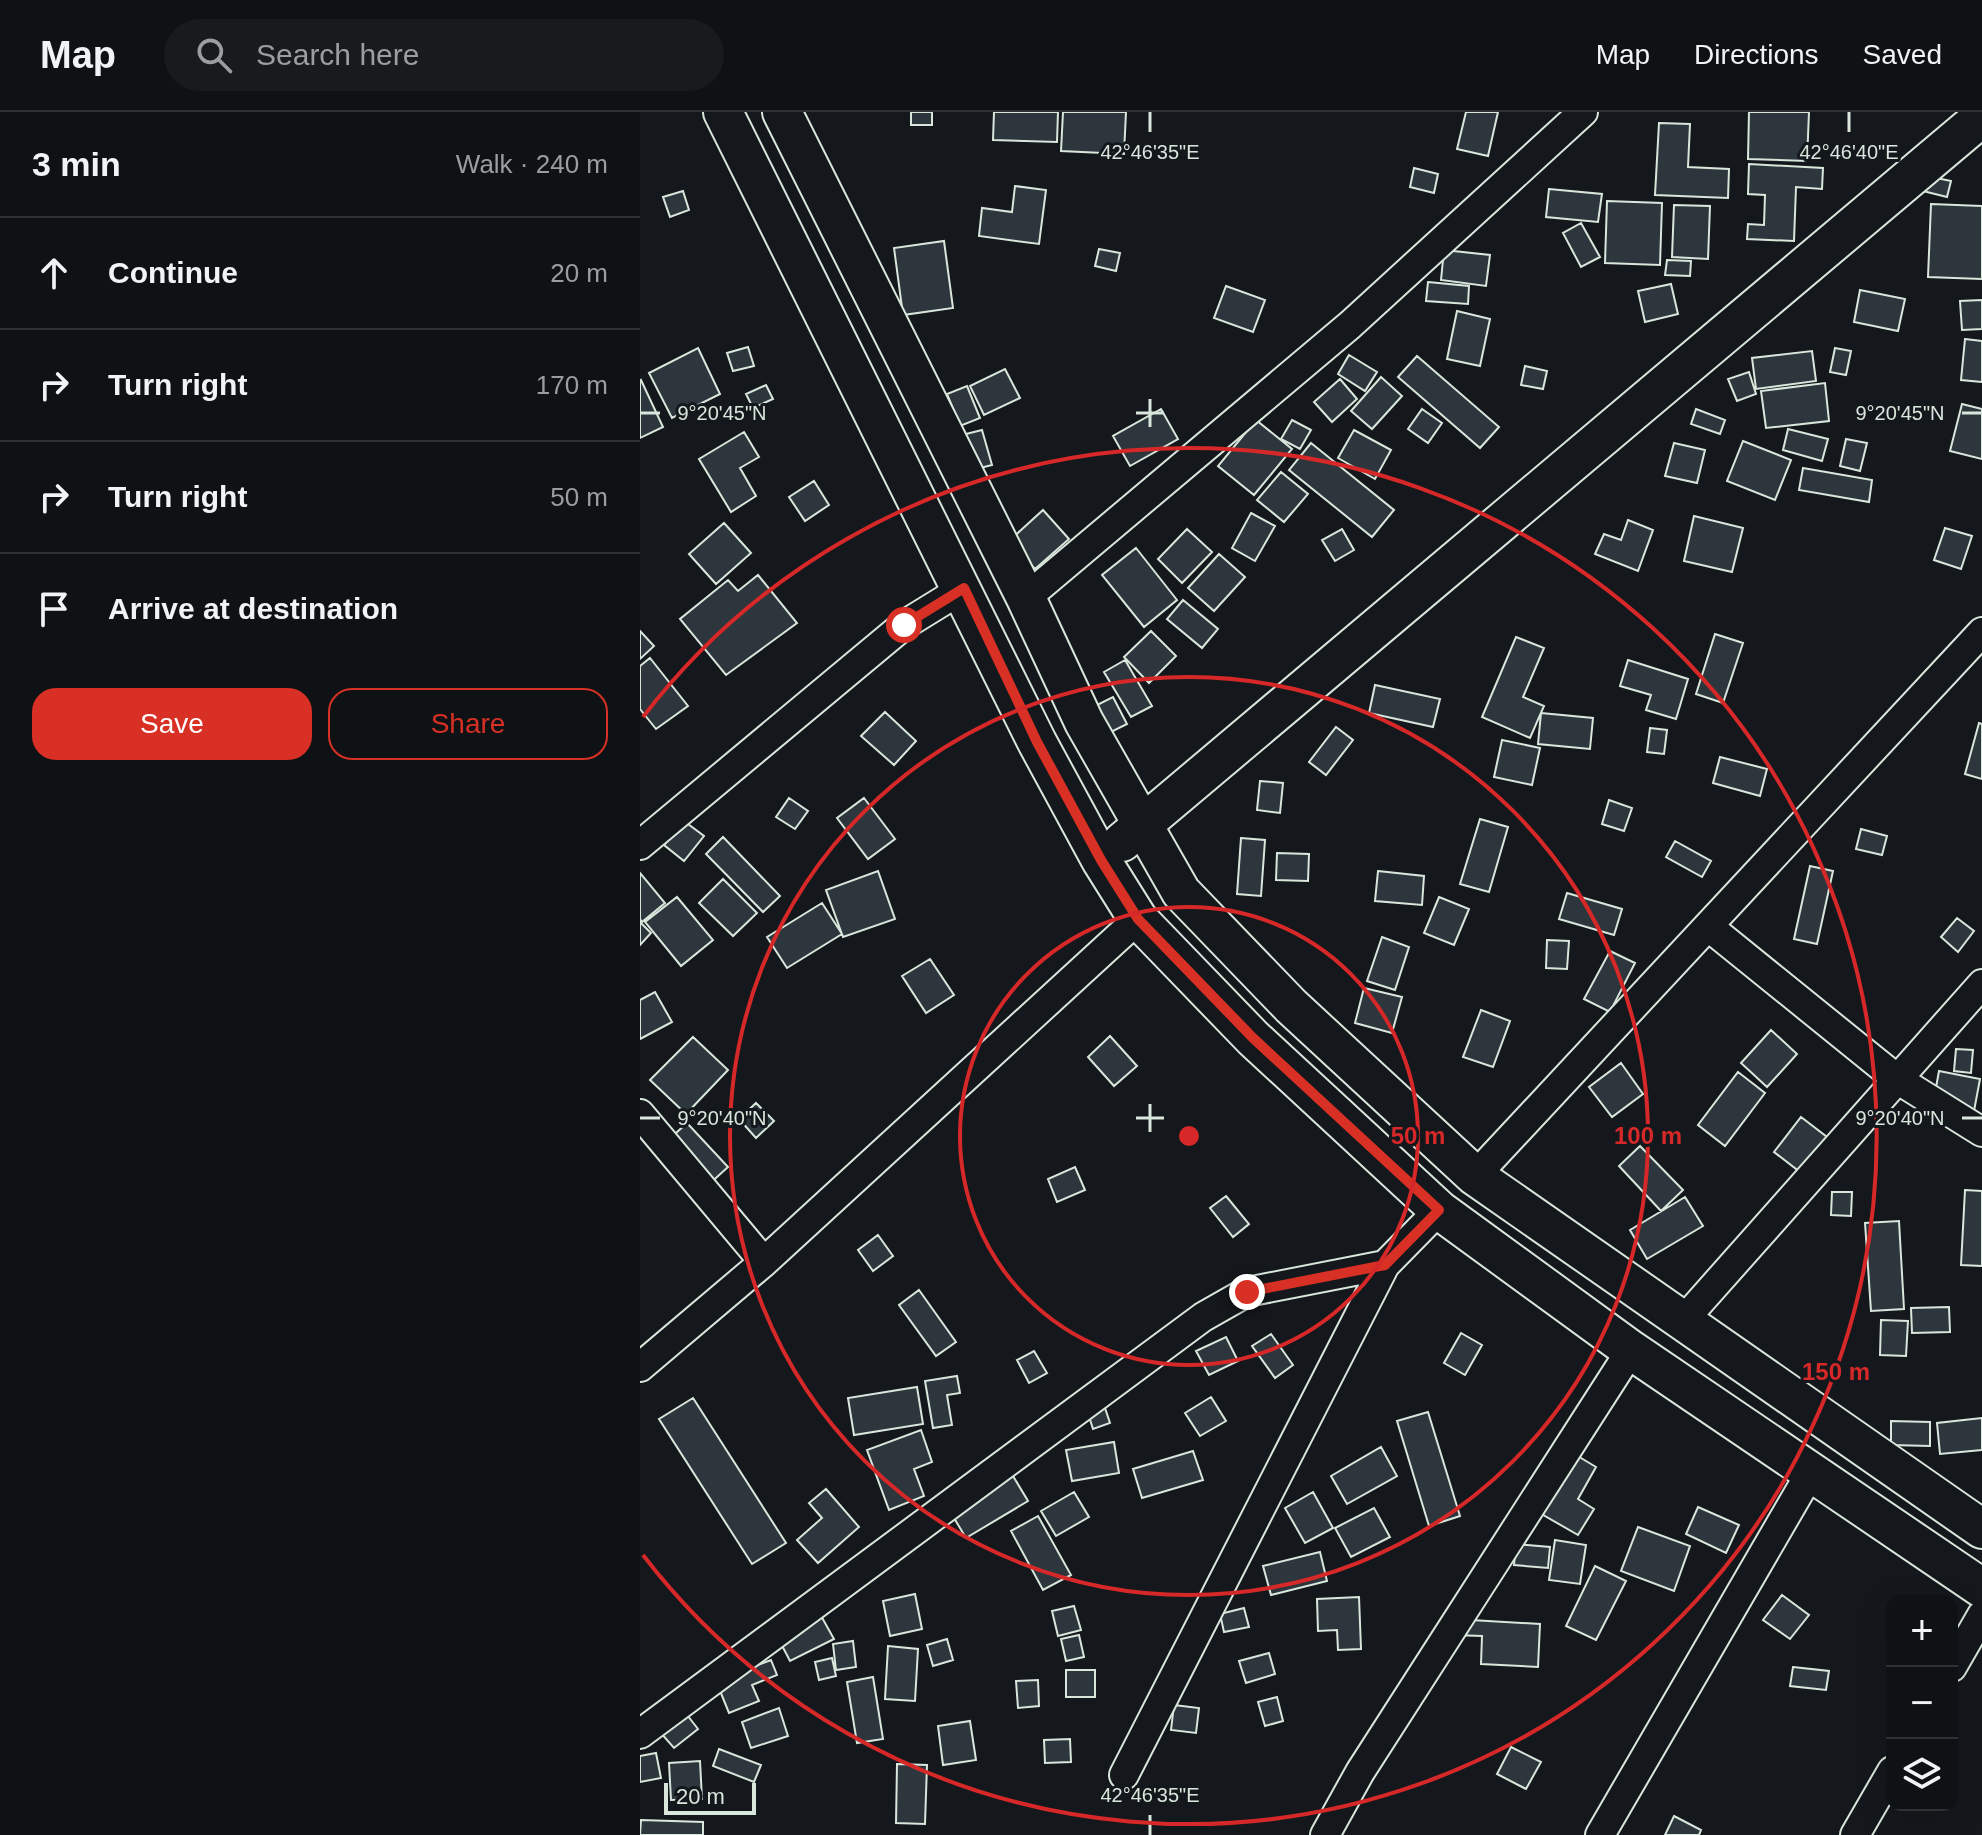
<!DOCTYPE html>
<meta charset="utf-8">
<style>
:root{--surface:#0f1215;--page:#181b1e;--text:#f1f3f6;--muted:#9b9ea0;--line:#2f3234;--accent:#d93025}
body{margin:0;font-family:Helvetica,sans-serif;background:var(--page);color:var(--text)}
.controls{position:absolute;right:24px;bottom:24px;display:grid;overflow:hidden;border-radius:16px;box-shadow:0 8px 32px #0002}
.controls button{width:72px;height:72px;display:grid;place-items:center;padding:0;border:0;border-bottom:2px solid var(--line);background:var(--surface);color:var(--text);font:40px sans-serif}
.scale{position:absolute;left:24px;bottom:20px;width:92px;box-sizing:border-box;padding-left:8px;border:4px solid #d8e6dc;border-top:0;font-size:22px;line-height:28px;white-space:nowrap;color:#d8e6dc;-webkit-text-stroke:6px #14181c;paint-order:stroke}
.stop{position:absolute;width:24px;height:24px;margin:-18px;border:6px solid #d93025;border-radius:50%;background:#fff}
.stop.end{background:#d93025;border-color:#fff;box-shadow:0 2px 8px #0008}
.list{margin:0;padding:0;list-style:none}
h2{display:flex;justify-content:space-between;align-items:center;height:104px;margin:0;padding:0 32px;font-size:34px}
h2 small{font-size:26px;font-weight:400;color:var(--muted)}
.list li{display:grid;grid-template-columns:52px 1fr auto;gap:24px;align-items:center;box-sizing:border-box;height:112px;padding:0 32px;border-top:2px solid var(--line)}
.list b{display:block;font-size:30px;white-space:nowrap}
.list em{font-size:26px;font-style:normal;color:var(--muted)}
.actions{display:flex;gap:16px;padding:24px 32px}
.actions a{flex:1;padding:18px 0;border:2px solid var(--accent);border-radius:24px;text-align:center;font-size:28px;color:var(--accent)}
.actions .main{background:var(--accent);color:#fff}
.icon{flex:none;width:44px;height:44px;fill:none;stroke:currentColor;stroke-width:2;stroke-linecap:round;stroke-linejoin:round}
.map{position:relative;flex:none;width:1342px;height:1723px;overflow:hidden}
header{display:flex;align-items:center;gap:48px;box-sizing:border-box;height:112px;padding:0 40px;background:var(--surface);border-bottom:2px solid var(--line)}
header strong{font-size:38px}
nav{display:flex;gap:44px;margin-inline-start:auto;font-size:28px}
.search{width:560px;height:72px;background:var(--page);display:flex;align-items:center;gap:20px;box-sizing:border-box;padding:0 28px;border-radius:44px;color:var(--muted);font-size:30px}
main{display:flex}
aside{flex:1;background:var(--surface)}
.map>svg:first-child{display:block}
.building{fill:#2c363c;stroke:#d8e6dc;stroke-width:2}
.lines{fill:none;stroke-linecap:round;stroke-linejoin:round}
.street-casing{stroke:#d8e6dc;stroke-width:32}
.secondary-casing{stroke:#d8e6dc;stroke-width:42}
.street{stroke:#14181c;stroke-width:28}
.secondary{stroke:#14181c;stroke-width:38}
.route{stroke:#d93025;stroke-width:10}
.ticks{fill:none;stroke:#d8e6dc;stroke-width:3}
.ring{fill:none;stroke:#d62828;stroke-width:4}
.ticks-label{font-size:20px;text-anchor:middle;fill:#d8e6dc;stroke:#14181c;stroke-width:6;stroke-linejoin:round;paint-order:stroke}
.centre{fill:#d62828;stroke:#14181c;stroke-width:4}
.ring-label{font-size:24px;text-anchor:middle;font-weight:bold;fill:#d62828;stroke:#14181c;stroke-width:6;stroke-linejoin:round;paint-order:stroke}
</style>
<header>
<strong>Map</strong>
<div class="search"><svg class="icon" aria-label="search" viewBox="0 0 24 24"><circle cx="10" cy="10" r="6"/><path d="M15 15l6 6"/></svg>Search here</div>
<nav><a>Map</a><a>Directions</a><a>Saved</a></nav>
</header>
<main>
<aside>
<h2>3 min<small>Walk · 240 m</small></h2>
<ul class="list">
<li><svg class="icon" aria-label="ahead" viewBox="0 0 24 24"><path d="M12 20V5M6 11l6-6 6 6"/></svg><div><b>Continue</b></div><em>20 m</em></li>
<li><svg class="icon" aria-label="right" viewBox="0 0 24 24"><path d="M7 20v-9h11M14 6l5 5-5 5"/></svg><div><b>Turn right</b></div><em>170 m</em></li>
<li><svg class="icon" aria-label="right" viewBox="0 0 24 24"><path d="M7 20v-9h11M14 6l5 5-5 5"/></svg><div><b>Turn right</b></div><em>50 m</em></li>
<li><svg class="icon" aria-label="arrive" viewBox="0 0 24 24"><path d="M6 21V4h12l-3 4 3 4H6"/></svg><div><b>Arrive at destination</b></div></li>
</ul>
<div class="actions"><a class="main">Save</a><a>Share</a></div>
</aside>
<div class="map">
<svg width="1342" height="1723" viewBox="0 0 1342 1723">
<rect width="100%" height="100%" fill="#14181c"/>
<!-- building -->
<path class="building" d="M271 0H292V13H271Z
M354 0H418L417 30 353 28Z
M423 0H486L484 42 421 39Z
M826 0H858L848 44 817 37Z
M1109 0H1169L1167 49 1108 47Z
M1019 11 1050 12 1048 55 1089 57 1088 86 1015 83Z
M1109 52 1183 56 1182 77 1156 75 1154 129 1107 127 1108 112 1124 113 1125 83 1108 82Z
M774 56 798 62 794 81 770 75Z
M1287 64 1311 69 1307 85 1283 79Z
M375 74 406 78 399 132 339 124 342 96 372 100Z
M909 77 962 82 958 110 906 105Z
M43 79 49 98 30 105 23 85Z
M967 89 1022 91 1020 153 965 151Z
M1291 92 1342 94V167L1288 165Z
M1034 93 1070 94 1068 147 1032 145Z
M941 111 960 145 941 155 923 121Z
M304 129 313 196 263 203 254 136Z
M459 137 480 141 476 159 455 154Z
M804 138 850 143 846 174 801 168Z
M1027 148 1051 149 1050 164 1025 163Z
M788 170 829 174 828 192 786 189Z
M1031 172 1038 202 1005 210 998 179Z
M586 174 625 188 613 220 574 206Z
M1220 178 1265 187 1258 219 1214 210Z
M1342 188V217L1322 218 1320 189Z
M817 199 850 207 840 254 807 247Z
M1325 227 1342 229V270L1321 268Z
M108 235 114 254 93 259 87 241Z
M58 236 80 282 32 306 9 261Z
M1195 236 1211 239 1206 263 1190 260Z
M1172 239 1176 269 1116 277 1112 246Z
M709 243 737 260 725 279 698 262Z
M777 244 859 315 840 336 758 265Z
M885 254 907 259 903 277 881 273Z
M365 257 380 286 344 303 330 274Z
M1109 260 1116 282 1097 289 1088 267Z
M741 265 762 284 732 317 711 299Z
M700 267 717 287 692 310 674 290Z
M1 268 23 315 0 326V269Z
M1185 271 1189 309 1126 316 1121 279Z
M126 273 133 287 113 296 106 282Z
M327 274 340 306 320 314 307 282Z
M1322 292 1342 297V347L1310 339Z
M521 297 538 327 490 354 473 324Z
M782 297 802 311 788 331 768 317Z
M1056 297 1085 308 1080 322 1051 312Z
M616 308 652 337 614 383 578 354Z
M652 308 671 318 660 337 641 327Z
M1148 317 1188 327 1182 349 1143 338Z
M342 318 352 353 332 358 322 323Z
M714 318 751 338 735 367 698 346Z
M104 320 119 345 100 356 116 384 91 400 59 347Z
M1206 327 1227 331 1220 359 1200 354Z
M1103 329 1151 348 1135 388 1087 369Z
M671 331 754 398 732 425 649 358Z
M1034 331 1065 338 1057 371 1025 364Z
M1163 356 1232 368 1229 390 1159 378Z
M641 360 668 382 644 410 617 388Z
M174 369 189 393 165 409 149 385Z
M403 398 429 427 395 457 369 429Z
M611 401 635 414 615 449 592 436Z
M1054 404 1103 416 1092 460 1044 449Z
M988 408 1013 418 998 459 955 442 964 422 981 428Z
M84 411 111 441 76 472 49 442Z
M1305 416 1332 424 1321 457 1294 448Z
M547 417 572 440 542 471 518 447Z
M702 417 714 438 695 449 682 428Z
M496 436 537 488 504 515 462 463Z
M579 442 605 465 574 499 548 476Z
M118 463 157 511 86 563 40 507 88 468 98 479Z
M543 488 578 517 562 536 527 507Z
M0 519 14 534 0 547Z
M511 519 536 544 509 571 484 545Z
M1075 522 1103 531 1083 591 1056 582Z
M876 525 904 536 883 585 904 594 890 626 842 605Z
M10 546 48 594 16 617 0 597V554Z
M485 548 512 594 491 605 464 560Z
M988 548 1048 567 1036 607 1006 598 1011 583 980 574Z
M735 573 800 587 793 615 729 601Z
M473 585 487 612 471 620 457 593Z
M245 600 276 629 254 653 221 624Z
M901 601 953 606 950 637 898 632Z
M1339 611 1342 612V667L1325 662Z
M696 615 713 628 686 663 669 650Z
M1010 616 1027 618 1024 642 1007 640Z
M862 628 900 636 892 673 854 665Z
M1080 645 1127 657 1120 684 1073 671Z
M620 669 643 671 640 701 617 698Z
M149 686 168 699 155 717 136 705Z
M224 686 255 727 228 747 197 706Z
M969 688 992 696 984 719 962 712Z
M840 707 868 715 849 780 820 772Z
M44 709 64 724 44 749 24 733Z
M1221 717 1247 724 1242 743 1216 737Z
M83 725 140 784 123 800 66 742Z
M601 726 625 728 621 784 597 782Z
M1035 729 1071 749 1062 765 1026 745Z
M637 741 669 742 668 769 636 768Z
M1170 754 1193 759 1177 832 1154 827Z
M238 759 255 807 203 825 186 778Z
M738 759 784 764 782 793 735 789Z
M0 761 25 791 2 810 0 807Z
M83 767 117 801 93 824 59 791Z
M927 781 982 797 974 823 919 807Z
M37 785 73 828 41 854 5 810Z
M799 785 829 797 814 833 784 821Z
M182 791 202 822 147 856 127 825Z
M1317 806 1334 819 1318 840 1301 825Z
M0 810 11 821 0 833Z
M742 825 769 835 755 878 727 869Z
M907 828 929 829 927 857 906 856Z
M970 839 995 851 970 900 944 887Z
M290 847 314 883 286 901 262 864Z
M724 876 762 885 752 921 715 911Z
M15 880 32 910 0 927V888Z
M841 898 870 909 853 955 823 945Z
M1131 918 1157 942 1127 975 1101 951Z
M470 924 497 954 474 974 448 945Z
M53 925 88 958 46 1002 10 968Z
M1316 937 1333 938 1331 961 1314 959Z
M981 951 1003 982 972 1005 949 975Z
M1299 959 1340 967 1334 999 1293 992Z
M1098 960 1125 981 1085 1034 1058 1013Z
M116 991 134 1009 116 1026 99 1007Z
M1161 1005 1187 1025 1160 1060 1134 1040Z
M47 1011 88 1055 66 1075 25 1031Z
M1000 1034 1043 1078 1021 1099 979 1054Z
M435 1055 445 1078 417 1090 408 1067Z
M1325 1078 1342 1079V1154L1321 1153Z
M1192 1080H1212L1211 1104 1191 1103Z
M586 1084 609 1112 593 1125 570 1096Z
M1045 1085 1063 1114 1007 1147 990 1118Z
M1259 1109 1264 1197 1231 1199 1225 1111Z
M238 1123 253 1144 233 1159 218 1138Z
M279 1178 316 1230 296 1244 259 1193Z
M1309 1195 1310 1220 1272 1221 1271 1196Z
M1241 1208 1268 1209 1266 1244 1240 1243Z
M821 1221 842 1233 825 1263 804 1251Z
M631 1222 653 1253 635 1266 612 1234Z
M586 1225 598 1249 569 1263 556 1239Z
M394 1239 407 1261 389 1271 377 1248Z
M317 1264 320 1281 307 1283 312 1313 293 1316 285 1269Z
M277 1275 283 1312 214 1323 208 1286Z
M571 1285 586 1309 560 1324 545 1301Z
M53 1286 146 1431 112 1452 19 1307Z
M464 1293 470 1311 453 1317 447 1298Z
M788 1300 820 1404 789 1414 757 1309Z
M1342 1306V1338L1300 1342 1297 1311Z
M1251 1309 1290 1310V1334L1251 1333Z
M281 1318 292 1350 274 1357 284 1384 249 1398 227 1338Z
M474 1330 479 1361 432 1369 426 1338Z
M741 1335 757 1364 707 1392 691 1364Z
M926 1337 956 1355 938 1387 954 1397 938 1423 891 1396Z
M553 1339 563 1368 502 1386 493 1357Z
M373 1364 388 1389 326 1426 311 1401Z
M186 1377 219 1415 178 1451 157 1428 182 1406 169 1391Z
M434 1380 449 1405 416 1424 401 1399Z
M673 1380 693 1416 665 1431 645 1396Z
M1058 1395 1099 1413 1086 1441 1046 1422Z
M734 1396 750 1425 711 1445 695 1416Z
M398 1404 431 1463 403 1478 371 1419Z
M998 1415 1050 1434 1034 1479 981 1459Z
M915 1428 946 1433 940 1472 909 1468Z
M876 1432 910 1435 908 1456 874 1453Z
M680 1440 687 1469 631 1483 623 1454Z
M955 1454 986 1469 956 1528 926 1514Z
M275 1482 282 1517 250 1524 243 1489Z
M1142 1483 1169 1503 1150 1527 1123 1508Z
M719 1485 721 1537 698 1538 697 1518 678 1519 677 1487Z
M434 1494 441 1518 418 1524 412 1499Z
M604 1496 609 1515 584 1520 580 1502Z
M180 1502 194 1527 150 1549 137 1524Z
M814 1507 900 1512 898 1555 841 1552 842 1524 814 1523Z
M439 1523 444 1545 426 1549 421 1527Z
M307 1527 313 1548 293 1554 287 1533Z
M213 1529 216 1555 196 1558 193 1532Z
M248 1534 278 1537 275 1589 245 1587Z
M629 1541 635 1562 606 1571 599 1549Z
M192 1546 196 1564 179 1568 175 1550Z
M131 1548 137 1563 112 1573 119 1589 89 1601 76 1569Z
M1153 1555 1189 1559 1186 1578 1150 1574Z
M426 1558H455V1585H426Z
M233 1565 243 1627 217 1631 207 1570Z
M398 1568 399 1594 378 1596 376 1569Z
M637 1585 643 1609 625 1614 618 1590Z
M534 1593 559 1596 556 1621 531 1618Z
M139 1596 148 1624 111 1636 102 1610Z
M44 1599 58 1617 34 1636 19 1619Z
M330 1609 336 1648 303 1653 298 1614Z
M430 1627 431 1650 405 1651 404 1628Z
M871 1635 901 1650 886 1677 857 1662Z
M79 1637 121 1653 114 1670 73 1654Z
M16 1641 21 1666 0 1670V1644Z
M60 1649 62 1687 31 1688 29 1651Z
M257 1652 287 1653 285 1712 256 1711Z
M1034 1704 1061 1718 1059 1723H1025Z
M1 1708 63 1710V1723H0Z"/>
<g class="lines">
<defs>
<path id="street" d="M386 486 710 213 943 0
M0 733 264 513 324 476
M1069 815 1257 967 1342 1020
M0 1002 124 1150
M835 1064 1342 520
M1042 1210 1342 872
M0 1255 124 1150 498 807
M1312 1555 1342 1503
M0 1622 563 1205 607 1180 745 1153
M484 1663 745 1153 799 1098
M685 1723 720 1660 991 1238
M960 1723 1171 1360
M1215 1723 1252 1659"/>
<path id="secondary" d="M83 0 397 630 461 748 498 807 613 926 799 1098 991 1238 1342 1476
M142 0 386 486 444 610 541 780 651 894 835 1064 1342 1417
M482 730 1342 5"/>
</defs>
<!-- street casing -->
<use href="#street" class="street-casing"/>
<!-- secondary casing -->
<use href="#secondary" class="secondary-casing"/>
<!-- street -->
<use href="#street" class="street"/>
<!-- secondary -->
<use href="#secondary" class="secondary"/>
</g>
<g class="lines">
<!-- route -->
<path class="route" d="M264 513 324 476 397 630 461 748 498 807 613 926 799 1098 745 1153 607 1180"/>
</g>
<!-- ticks -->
<path class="ticks" d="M510 0V20M1209 0V20M510 287V315M0 301H20M496 301H524M1322 301H1342M510 992V1020M0 1006H20M496 1006H524M1322 1006H1342M510 1703V1723"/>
<!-- distance rings -->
<g class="ring">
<circle cx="549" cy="1024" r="229"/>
<circle cx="549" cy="1024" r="459"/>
<path d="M3 605A688 688 0 1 1 3 1443"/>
</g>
<g class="ticks-label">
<text x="510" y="47">42°46'35"E</text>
<text x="1209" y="47">42°46'40"E</text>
<text x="82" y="308">9°20'45"N</text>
<text x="1260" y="308">9°20'45"N</text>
<text x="82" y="1013">9°20'40"N</text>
<text x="1260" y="1013">9°20'40"N</text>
<text x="510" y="1690">42°46'35"E</text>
</g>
<circle cx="549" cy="1024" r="12" class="centre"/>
<g class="ring-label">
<text x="778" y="1032">50 m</text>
<text x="1008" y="1032">100 m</text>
<text x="1196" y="1268">150 m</text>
</g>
</svg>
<div class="controls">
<button>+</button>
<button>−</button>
<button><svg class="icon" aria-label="layers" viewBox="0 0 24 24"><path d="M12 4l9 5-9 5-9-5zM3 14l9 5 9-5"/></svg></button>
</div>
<div class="scale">20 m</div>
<div class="stop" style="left:264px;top:513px"></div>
<div class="stop end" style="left:607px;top:1180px"></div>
</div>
</main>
